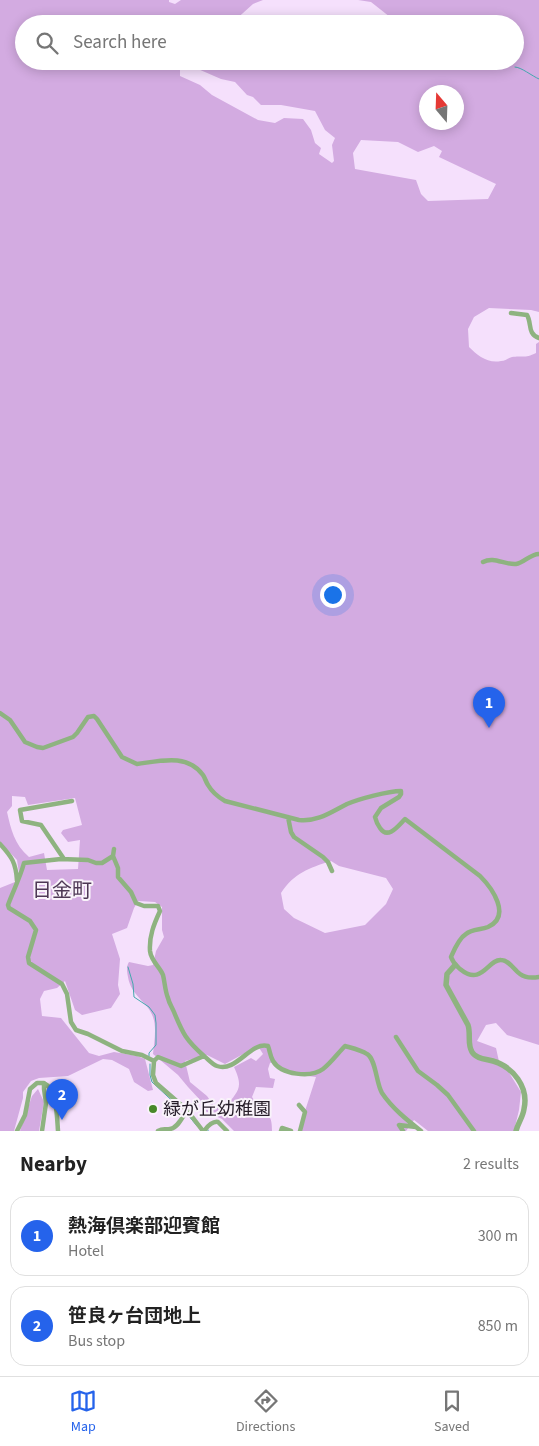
<!DOCTYPE html>
<meta charset="utf-8">
<style>
:root{--surface:#fff;--page:#f6f6f6;--text:#222;--muted:#767676;--line:#e0e0e0;--accent:#2563eb}
body{margin:0;font-family:"Source Sans 3","Noto Sans JP",sans-serif;background:var(--page);color:var(--text)}
.compass{position:absolute;left:419px;top:85px;width:45px;height:45px;border-radius:50%;background:var(--surface);box-shadow:0 2px 12px #0003;rotate:341deg}
.you{position:absolute;left:332px;top:594px;width:18px;height:18px;margin:-12px;border:4px solid #fff;border-radius:50%;background:#1a73e8;box-shadow:0 0 0 8px #1a73e833}
.badge{display:grid;place-items:center;width:32px;height:32px;border-radius:50%;background:var(--accent);color:#fff;font-size:16px;font-weight:700}
.pin{position:absolute;translate:-50% -41px;filter:drop-shadow(0 1px 2px #0008)}
.pin::after{content:'';position:absolute;top:26px;width:18px;height:15px;background:inherit;clip-path:polygon(0 0,100% 0,50% 100%)}
.list{margin:0;padding:0;list-style:none}
h2{display:flex;justify-content:space-between;align-items:center;height:65px;margin:0;padding:0 20px;font-size:21px}
h2 small{font-size:16px;font-weight:400;color:var(--muted)}
.list li{display:grid;grid-template-columns:32px 1fr auto;gap:15px;align-items:center;box-sizing:border-box;height:80px;margin:0 10px 10px;padding:0 10px;border:1px solid var(--line);border-radius:15px}
.list b{display:block;font-size:19px;white-space:nowrap}
.list p{margin:0;font-size:16px;white-space:nowrap;color:var(--muted)}
.list em{font-size:16px;font-style:normal;color:var(--muted)}
.icon{flex:none;width:28px;height:28px;fill:none;stroke:currentColor;stroke-width:2;stroke-linecap:round;stroke-linejoin:round}
.map{position:relative;flex:none;width:539px;height:1131px;overflow:hidden}
.search{position:absolute;background:var(--surface);box-shadow:0 2px 12px #0003;left:15px;right:15px;top:15px;height:55px;display:flex;align-items:center;gap:12px;box-sizing:border-box;padding:0 18px;border-radius:28px;color:var(--muted);font-size:19px}
.sheet{height:245px;background:var(--surface)}
nav{display:flex;justify-content:space-around;align-items:center;box-sizing:border-box;height:70px;border-top:1px solid var(--line);background:var(--surface);font-size:14px;color:var(--muted)}
nav a{display:grid;justify-items:center;gap:2px}
nav .on{color:var(--accent)}
.map>svg:first-child{display:block}
.green{fill:#d3abe1;fill-rule:evenodd}
.lines{fill:none;stroke-linecap:round;stroke-linejoin:round}
.stream{stroke:#44a8ae;stroke-width:1}
.minor{stroke:#8eb380;stroke-width:4.5}
.tertiary{stroke:#8eb380;stroke-width:5.5}
.poi-dot{fill:#478829;stroke:#f9f3fa;stroke-width:2}
.labels{text-anchor:middle;dominant-baseline:central;stroke-width:4;stroke-linejoin:round;paint-order:stroke}
.poi-label{font-size:18px;fill:#251c28;stroke:#f9f3fa;text-anchor:start}
.quarter-label{font-size:20px;fill:#4e3855;stroke:#f9f3fa}
</style>
<div class="map">
<svg width="539" height="1131" viewBox="0 0 539 1131">
<rect width="100%" height="100%" fill="#f5e0fc"/>
<!-- green -->
<path class="green" d="M0 0H169V2L175 4 181 0H263L253 4 233 22V24H24V61H515V24H396L390 17 371 2 358 0H539V312L531 310 489 308 474 317 468 329 469 347C477 355 488 364 501 361 505 361 508 358 512 357 522 355 524 359 536 353V344L539 342V1045L507 1035 496 1023 486 1025 477 1041 496 1048 500 1066 508 1071 521 1092 519 1110 514 1131H428L414 1120 406 1131H302L305 1111 316 1077 308 1076V1074L286 1071 273 1062 270 1063 268 1069 270 1078 275 1079 273 1088 256 1087 252 1097C254 1100 257 1104 260 1107 269 1117 272 1115 272 1131H234L222 1119 205 1111 201 1101 188 1087 178 1075 153 1054C154 1043 157 1028 153 1017 148 1002 131 996 128 977 127 971 126 967 129 962L148 966 153 965 156 951 164 937 162 930V907L155 902 138 901 134 908 127 928 112 934 120 959 118 985 120 994 111 1008 82 1015 75 1010 65 981 57 988 44 991 40 999 42 1016 61 1018 89 1053 99 1056 114 1052 137 1056 145 1059 153 1090 148 1091 134 1082 129 1069 112 1060 103 1059 68 1076 39 1078 31 1081 23 1092V1098L14 1131H0V888L20 880 17 860 0 842ZM180 65 198 69 221 79 235 82 247 95 253 97 261 105H281L315 111 325 130 335 138 332 145 334 161 332 163 319 154 321 148 315 143 311 130 303 119 284 118 275 123 258 120 212 95 200 85 180 76ZM426 92H456V122H426ZM361 140 398 142 418 152 434 146 442 151 439 157 496 184 488 199 428 201 421 194 416 180 355 169 353 153ZM12 796 25 797 28 805 75 798 82 825 63 830 61 833 68 842 80 840 78 869 47 870 44 853 29 857C14 844 11 829 7 812L12 806ZM331 861 339 866 386 878 393 889 386 904 365 925 325 933 294 918 284 909 281 893C294 873 309 868 331 861ZM258 1046 263 1054 256 1061 251 1058 234 1067C244 1089 238 1090 225 1108L214 1106 207 1096 190 1082 185 1061 207 1055 225 1064Z
M38 1089 44 1102 39 1131H20L32 1096Z"/>
<g class="lines">
<!-- stream -->
<path class="stream" d="M515 67C521 67 532 76 539 79
M128 967 133 984 134 997 149 1007 155 1015 156 1023V1045L149 1053V1056
M150 1064V1075L152 1082 180 1108
M188 1115 197 1126
M208 1130V1131"/>
<!-- minor -->
<path class="minor" d="M511 313 527 315C532 323 527 334 539 338
M483 562C494 556 504 565 516 564 524 563 530 554 539 554
M0 713 10 720 25 742 37 747 43 748 73 737 77 733 88 717 94 716 97 719 122 757 137 764C160 761 187 753 203 775 205 778 206 782 208 785 212 792 218 797 225 801L299 820C318 822 331 812 347 804 359 799 388 791 401 791V794L399 797 381 808 375 817C376 821 377 824 380 828 388 840 398 826 405 819L480 876C492 888 512 916 488 927 481 930 472 929 466 934 459 938 454 950 451 957 453 963 456 965 460 969 482 987 488 959 501 960 509 960 514 970 520 974 525 978 533 978 539 977
M288 817 291 832 294 837 323 857 328 862 332 871
M0 844C12 857 16 863 17 881
M114 849 113 856 102 863H96L88 860 61 859 24 863C20 878 13 891 8 905L9 908 30 921 36 930 28 957 29 963 62 984 67 994 71 1022 76 1030 88 1034 122 1051 142 1055 154 1061
M113 856 118 868V877L131 892 136 903 144 906H158L160 911C154 924 149 936 150 951 151 961 160 967 163 975 165 983 165 991 168 998 169 1003 172 1007 174 1012 183 1034 186 1040 204 1056
M64 859 41 825 22 821 20 810 72 801
M396 1037 418 1071 437 1085 448 1095 474 1131
M299 1105 305 1112 300 1131
M17 1131 25 1115 30 1089 37 1083H44C57 1089 57 1118 58 1131
M42 1131 46 1103 44 1089V1083
M158 1131C163 1128 165 1130 170 1129 178 1128 183 1116 187 1110
M203 1131 187 1110 156 1083 153 1075 154 1061 158 1057 181 1066 204 1056C208 1059 212 1064 217 1066 236 1073 251 1041 268 1046 270 1051 270 1056 273 1061 281 1075 311 1078 323 1069 331 1063 338 1053 345 1046 352 1048 361 1050 367 1054 376 1059 376 1083 382 1093 392 1108 407 1120 421 1131
M204 1131C207 1127 213 1121 218 1122L227 1131
M281 1131 282 1128 291 1131
M403 1131 399 1125 416 1127"/>
<!-- tertiary -->
<path class="tertiary" d="M455 965 447 974 446 985 468 1025C471 1034 467 1044 472 1052 476 1059 486 1059 493 1061 513 1067 529 1087 524 1109 523 1117 518 1123 516 1131"/>
</g>
<!-- markers -->
<circle class="poi-dot" cx="153" cy="1109" r="5"/>
<g class="labels">
<!-- poi labels -->
<g class="poi-label">
<text x="163" y="1109">緑が丘幼稚園</text>
</g>
<!-- quarter labels -->
<g class="quarter-label">
<text x="62" y="891">日金町</text>
</g>
</g>
</svg>
<svg class="compass" viewBox="-18 -18 36 36"><path d="M0-13l5 13h-10z" fill="#e53935"/><path d="M0 13l5-13h-10z" fill="#767676"/></svg>
<div class="you"></div>
<div class="pin badge" style="left:489px;top:728px">1</div>
<div class="pin badge" style="left:62px;top:1120px">2</div>
<div class="search"><svg class="icon" aria-label="search" viewBox="0 0 24 24"><circle cx="10" cy="10" r="6"/><path d="M15 15l6 6"/></svg>Search here</div>
</div>
<section class="sheet">
<h2>Nearby<small>2 results</small></h2>
<ul class="list">
<li><span class="badge">1</span><div><b>熱海倶楽部迎賓館</b><p>Hotel</p></div><em>300 m</em></li>
<li><span class="badge">2</span><div><b>笹良ヶ台団地上</b><p>Bus stop</p></div><em>850 m</em></li>
</ul>
</section>
<nav>
<a class="on"><svg class="icon" aria-label="map" viewBox="0 0 24 24"><path d="M3 6l6-2 6 2 6-2v14l-6 2-6-2-6 2zM9 4v14M15 6v14"/></svg>Map</a>
<a><svg class="icon" aria-label="directions" viewBox="0 0 24 24"><path d="M12 3l9 9-9 9-9-9zM9 14v-3h6M13 9l2 2-2 2"/></svg>Directions</a>
<a><svg class="icon" aria-label="saved" viewBox="0 0 24 24"><path d="M7 4h10v16l-5-4-5 4z"/></svg>Saved</a>
</nav>
